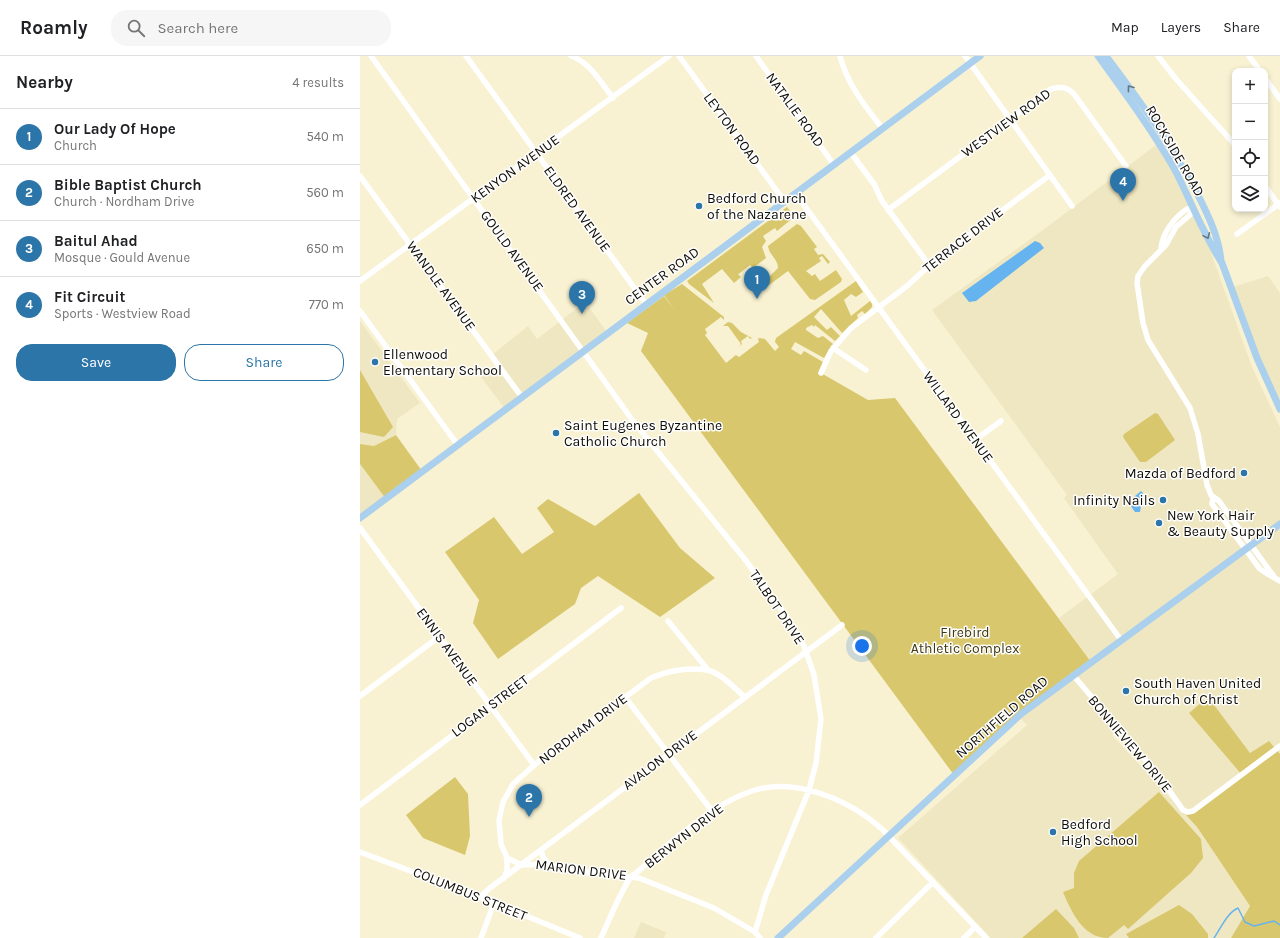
<!DOCTYPE html>
<meta charset="utf-8">
<style>
:root{--surface:#fff;--page:#f6f6f6;--text:#202124;--muted:#757577;--line:#e0e0e0;--accent:#2c75a9}
body{margin:0;font-family:Karla,sans-serif;background:var(--page);color:var(--text)}
.controls{position:absolute;right:12px;top:12px;display:grid;overflow:hidden;border-radius:8px;box-shadow:0 2px 6px #0003}
.controls button{width:36px;height:36px;display:grid;place-items:center;padding:0;border:0;border-bottom:1px solid var(--line);background:var(--surface);color:var(--text);font:20px sans-serif}
.you{position:absolute;left:502px;top:590px;width:14px;height:14px;margin:-10px;border:3px solid #fff;border-radius:50%;background:#1a73e8;box-shadow:0 0 0 6px #1a73e833}
.badge{display:grid;place-items:center;width:26px;height:26px;border-radius:50%;background:var(--accent);color:#fff;font-size:13px;font-weight:700}
.pin{position:absolute;translate:-50% -33px;filter:drop-shadow(0 1px 2px #0008)}
.pin::after{content:'';position:absolute;top:21px;width:14px;height:12px;background:inherit;clip-path:polygon(0 0,100% 0,50% 100%)}
.list{margin:0;padding:0;list-style:none}
h2{display:flex;justify-content:space-between;align-items:center;height:52px;margin:0;padding:0 16px;font-size:17px}
h2 small{font-size:13px;font-weight:400;color:var(--muted)}
.list li{display:grid;grid-template-columns:26px 1fr auto;gap:12px;align-items:center;box-sizing:border-box;height:56px;padding:0 16px;border-top:1px solid var(--line)}
.list b{display:block;font-size:15px;white-space:nowrap}
.list p{margin:0;font-size:13px;white-space:nowrap;color:var(--muted)}
.list em{font-size:13px;font-style:normal;color:var(--muted)}
.actions{display:flex;gap:8px;padding:12px 16px}
.actions a{flex:1;padding:9px 0;border:1px solid var(--accent);border-radius:16px;text-align:center;font-size:14px;color:var(--accent)}
.actions .main{background:var(--accent);color:#fff}
.icon{flex:none;width:22px;height:22px;fill:none;stroke:currentColor;stroke-width:2;stroke-linecap:round;stroke-linejoin:round}
.map{position:relative;flex:none;width:920px;height:882px;overflow:hidden}
header{display:flex;align-items:center;gap:24px;box-sizing:border-box;height:56px;padding:0 20px;background:var(--surface);border-bottom:1px solid var(--line)}
header strong{font-size:19px}
nav{display:flex;gap:22px;margin-inline-start:auto;font-size:14px}
.search{width:280px;height:36px;background:var(--page);display:flex;align-items:center;gap:10px;box-sizing:border-box;padding:0 14px;border-radius:16px;color:var(--muted);font-size:15px}
main{display:flex}
aside{flex:1;background:var(--surface)}
.map>svg:first-child{display:block}
.built{fill:#efe7c1}
.green{fill:#d8c76c}
.water{fill:#66b4ef}
.lines{fill:none;stroke-linecap:round;stroke-linejoin:round}
.stream{stroke:#66b4ef;stroke-width:1.5}
.minor{stroke:#fff;stroke-width:5.5}
.major{stroke:#abd0ed;stroke-width:7}
.oneway{stroke:#647884}
.poi-dot{fill:#2c75a9;stroke:#fefefe;stroke-width:1.5}
.labels{text-anchor:middle;dominant-baseline:central;stroke-width:3;stroke-linejoin:round;paint-order:stroke}
.street-label{font-size:14px;fill:#0e0c03;stroke:#fefefe}
.poi-label{font-size:14px;fill:#0e0c03;stroke:#fefefe;text-anchor:start}
.park-label{font-size:14px;fill:#403810;stroke:#fefefe}
</style>
<header>
<strong>Roamly</strong>
<div class="search"><svg class="icon" aria-label="search" viewBox="0 0 24 24"><circle cx="10" cy="10" r="6"/><path d="M15 15l6 6"/></svg>Search here</div>
<nav><a>Map</a><a>Layers</a><a>Share</a></nav>
</header>
<main>
<aside>
<h2>Nearby<small>4 results</small></h2>
<ul class="list">
<li><span class="badge">1</span><div><b>Our Lady Of Hope</b><p>Church</p></div><em>540 m</em></li>
<li><span class="badge">2</span><div><b>Bible Baptist Church</b><p>Church · Nordham Drive</p></div><em>560 m</em></li>
<li><span class="badge">3</span><div><b>Baitul Ahad</b><p>Mosque · Gould Avenue</p></div><em>650 m</em></li>
<li><span class="badge">4</span><div><b>Fit Circuit</b><p>Sports · Westview Road</p></div><em>770 m</em></li>
</ul>
<div class="actions"><a class="main">Save</a><a>Share</a></div>
</aside>
<div class="map">
<svg width="920" height="882" viewBox="0 0 920 882">
<rect width="100%" height="100%" fill="#f8f2d3"/>
<!-- built -->
<path class="built" d="M796 89 812 113 836 162 849 191 892 311 920 371V698L909 685 890 697 847 641 829 657 882 719 828 756 759 673 752 679 837 771 890 850 871 882H631L538 782 667 669 658 660 730 605 699 562 758 518 704 442 707 439 572 254 683 174Z
M908 220 920 237V353L870 232Z
M225 246 247 276 145 353 121 321 138 308 132 299 168 270 177 283Z
M0 265 60 347 37 363 36 379 14 390 0 388Z
M0 408 26 443 0 462Z
M281 866 306 876 304 882H274Z"/>
<!-- green -->
<path class="green" d="M427 151 433 159V162L417 175 415 172 403 180 406 185 402 191 406 202 393 212 390 209 380 217 378 218 381 221 374 227 362 213 342 228 354 247 329 228 327 225Z
M437 168 441 170 457 191 454 193 458 199 463 198 470 206 468 208 462 200 459 202 461 205 446 215 452 220 455 218 460 225 476 214 482 223 481 226 455 244 450 243 428 215 405 232 401 229 418 212C418 203 409 199 408 190Z
M496 225 503 236 496 241 491 238 484 244 491 260 510 245 512 248V251L505 258 502 255 497 259 498 262 482 277 461 253 454 261 467 274 471 271 480 280 475 285 455 269 454 271 452 269 446 272V274L458 282 463 280 473 288 464 302 435 286 431 293 441 299 444 295 463 306 458 318 461 317 508 344 535 342 731 606 661 658 594 719 281 295 288 277 267 267 304 240 315 255 304 239 322 228 364 261V264L361 261 345 273 347 277 345 279 366 307 376 299 379 301 399 286 398 283 399 282 405 283 415 295 419 291 415 286 416 282Z
M368 266 372 267 381 276 392 282 390 283 388 280 381 285 382 288 379 291 381 288 368 270H363Z
M0 314 33 371 24 381 0 376Z
M795 357 798 358 815 384 786 406H780L763 381 764 378Z
M36 379 62 415 26 443 0 408V388L14 390Z
M279 437 320 492 355 522 300 561 238 520 221 532 215 548 138 603 113 567 119 544 85 496 134 461 162 498 194 476 177 452 188 443 235 470Z
M848 641 890 697 909 685 920 698V882H871L890 850 837 771 826 759 882 719 829 657Z
M95 721 108 738 110 780 105 799 63 782 46 759Z
M799 736 841 783 843 802 831 817 768 873 764 869 748 882C723 882 711 855 703 836L714 832V817L719 805Z
M819 849 832 858 848 878V882H769L766 878Z
M696 853 714 872 719 882H662Z"/>
<!-- water -->
<path class="water" d="M675 185 680 187 684 192 616 245 609 246 602 237Z
M781 435 783 437 780 456H775L768 446Z"/>
<g class="lines">
<!-- stream -->
<path class="stream" d="M854 882C861 872 867 857 878 852L885 866 894 870 914 865 920 869"/>
<!-- minor -->
<path class="minor" d="M11 0 273 365 387 506 431 567 444 590 454 619 461 663 456 707 449 734 406 839 395 876
M106 0 286 248
M211 0C231 7 240 26 253 42
M319 0 425 146
M396 0 474 109
M480 0C487 28 505 50 522 72
M605 0 712 150
M798 0 816 23 875 89
M889 0 900 15
M905 22 920 43
M491 97 514 128 522 145 569 209
M0 120 161 340
M905 130 920 151
M436 138 761 584
M528 154 691 33C701 30 707 31 714 38L766 110
M877 178 920 147
M801 192C803 176 814 162 827 153L831 154V158L816 171 806 189 785 210 778 220 777 227 783 267 788 284 830 352 838 378 847 429 851 439 859 445 915 522
M0 225 309 0
M0 255 97 388
M473 292 506 314
M461 317 471 295 491 272 547 230 573 206 690 119
M615 384 641 365
M853 442 852 448 900 513 906 517 920 525
M0 472 174 709
M308 565 348 614
M713 619 800 721 823 754 828 756 833 755 920 690
M0 640 80 580
M265 641 352 755
M0 749 261 552
M181 794 183 801 189 809
M0 796 120 841 220 882
M147 802 162 809 186 808 210 814 279 822 354 852 395 876 400 882
M144 822 147 814V802L141 788 139 764 143 746 153 728 178 706 291 622C307 615 329 611 347 614 360 616 375 633 385 641
M120 841 130 832 482 569
M121 882 134 847
M241 882C250 862 258 841 270 822 273 818 278 816 282 812 295 801 307 789 320 779 343 761 365 744 392 735 436 720 491 745 523 774L626 882
M516 882 573 826
M604 882 615 871"/>
<!-- major -->
<path class="major" d="M738 0C765 37 792 74 815 114 831 145 843 178 862 207L897 302 920 353
M746 0C779 44 811 88 837 137 848 159 859 181 861 205
M0 462 620 0
M418 882 661 658 920 468"/>
</g>
<!-- one-way arrows -->
<defs><path id="oneway-chevron" d="M-2-3.5L2.5 0L-2 3.5" fill="none" stroke-width="1.6" stroke-linecap="round" stroke-linejoin="round"/></defs>
<g class="oneway">
<use href="#oneway-chevron" transform="translate(770 32) rotate(-127)"/>
<use href="#oneway-chevron" transform="translate(847 180) rotate(66)"/>
</g>
<!-- markers -->
<g class="poi-dot">
<circle cx="339" cy="150" r="4"/>
<circle cx="15" cy="306" r="4"/>
<circle cx="196" cy="377" r="4"/>
<circle cx="884" cy="417" r="4"/>
<circle cx="803" cy="444" r="4"/>
<circle cx="799" cy="467" r="4"/>
<circle cx="766" cy="635" r="4"/>
<circle cx="693" cy="776" r="4"/>
</g>
<g class="labels">
<!-- street labels -->
<g class="street-label">
<text transform="translate(435 54) rotate(54)">NATALIE ROAD</text>
<text transform="translate(646 67) rotate(-36)">WESTVIEW ROAD</text>
<text transform="translate(372 73) rotate(54)">LEYTON ROAD</text>
<text transform="translate(815 95) rotate(60)">ROCKSIDE ROAD</text>
<text transform="translate(155 113) rotate(-36)">KENYON AVENUE</text>
<text transform="translate(217 153) rotate(54)">ELDRED AVENUE</text>
<text transform="translate(603 184) rotate(-38)">TERRACE DRIVE</text>
<text transform="translate(152 195) rotate(54)">GOULD AVENUE</text>
<text transform="translate(302 220) rotate(-36)">CENTER ROAD</text>
<text transform="translate(81 230) rotate(54)">WANDLE AVENUE</text>
<text transform="translate(598 361) rotate(54)">WILLARD AVENUE</text>
<text transform="translate(417 551) rotate(56)">TALBOT DRIVE</text>
<text transform="translate(87 591) rotate(54)">ENNIS AVENUE</text>
<text transform="translate(130 650) rotate(-37)">LOGAN STREET</text>
<text transform="translate(642 661) rotate(-41)">NORTHFIELD ROAD</text>
<text transform="translate(223 673) rotate(-37)">NORDHAM DRIVE</text>
<text transform="translate(770 688) rotate(50)">BONNIEVIEW DRIVE</text>
<text transform="translate(300 704) rotate(-37)">AVALON DRIVE</text>
<text transform="translate(324 780) rotate(-38)">BERWYN DRIVE</text>
<text transform="translate(221 814) rotate(7)">MARION DRIVE</text>
<text transform="translate(110 838) rotate(22)">COLUMBUS STREET</text>
</g>
<!-- poi labels -->
<g class="poi-label">
<text x="347" y="142">Bedford Church<tspan x="347" dy="16">of the Nazarene</tspan></text>
<text x="23" y="298">Ellenwood<tspan x="23" dy="16">Elementary School</tspan></text>
<text x="204" y="369">Saint Eugenes Byzantine<tspan x="204" dy="16">Catholic Church</tspan></text>
<text x="876" y="417" text-anchor="end">Mazda of Bedford</text>
<text x="795" y="444" text-anchor="end">Infinity Nails</text>
<text x="807" y="459">New York Hair<tspan x="807" dy="16">&amp; Beauty Supply</tspan></text>
<text x="774" y="627">South Haven United<tspan x="774" dy="16">Church of Christ</tspan></text>
<text x="701" y="768">Bedford<tspan x="701" dy="16">High School</tspan></text>
</g>
<!-- park labels -->
<g class="park-label">
<text x="605" y="576">FIrebird<tspan x="605" dy="16">Athletic Complex</tspan></text>
</g>
</g>
</svg>
<div class="controls">
<button>+</button>
<button>−</button>
<button><svg class="icon" aria-label="locate" viewBox="0 0 24 24"><circle cx="12" cy="12" r="6"/><path d="M12 2v4M12 18v4M2 12h4M18 12h4"/></svg></button>
<button><svg class="icon" aria-label="layers" viewBox="0 0 24 24"><path d="M12 4l9 5-9 5-9-5zM3 14l9 5 9-5"/></svg></button>
</div>
<div class="you"></div>
<div class="pin badge" style="left:397px;top:243px">1</div>
<div class="pin badge" style="left:169px;top:761px">2</div>
<div class="pin badge" style="left:222px;top:258px">3</div>
<div class="pin badge" style="left:763px;top:145px">4</div>
</div>
</main>
